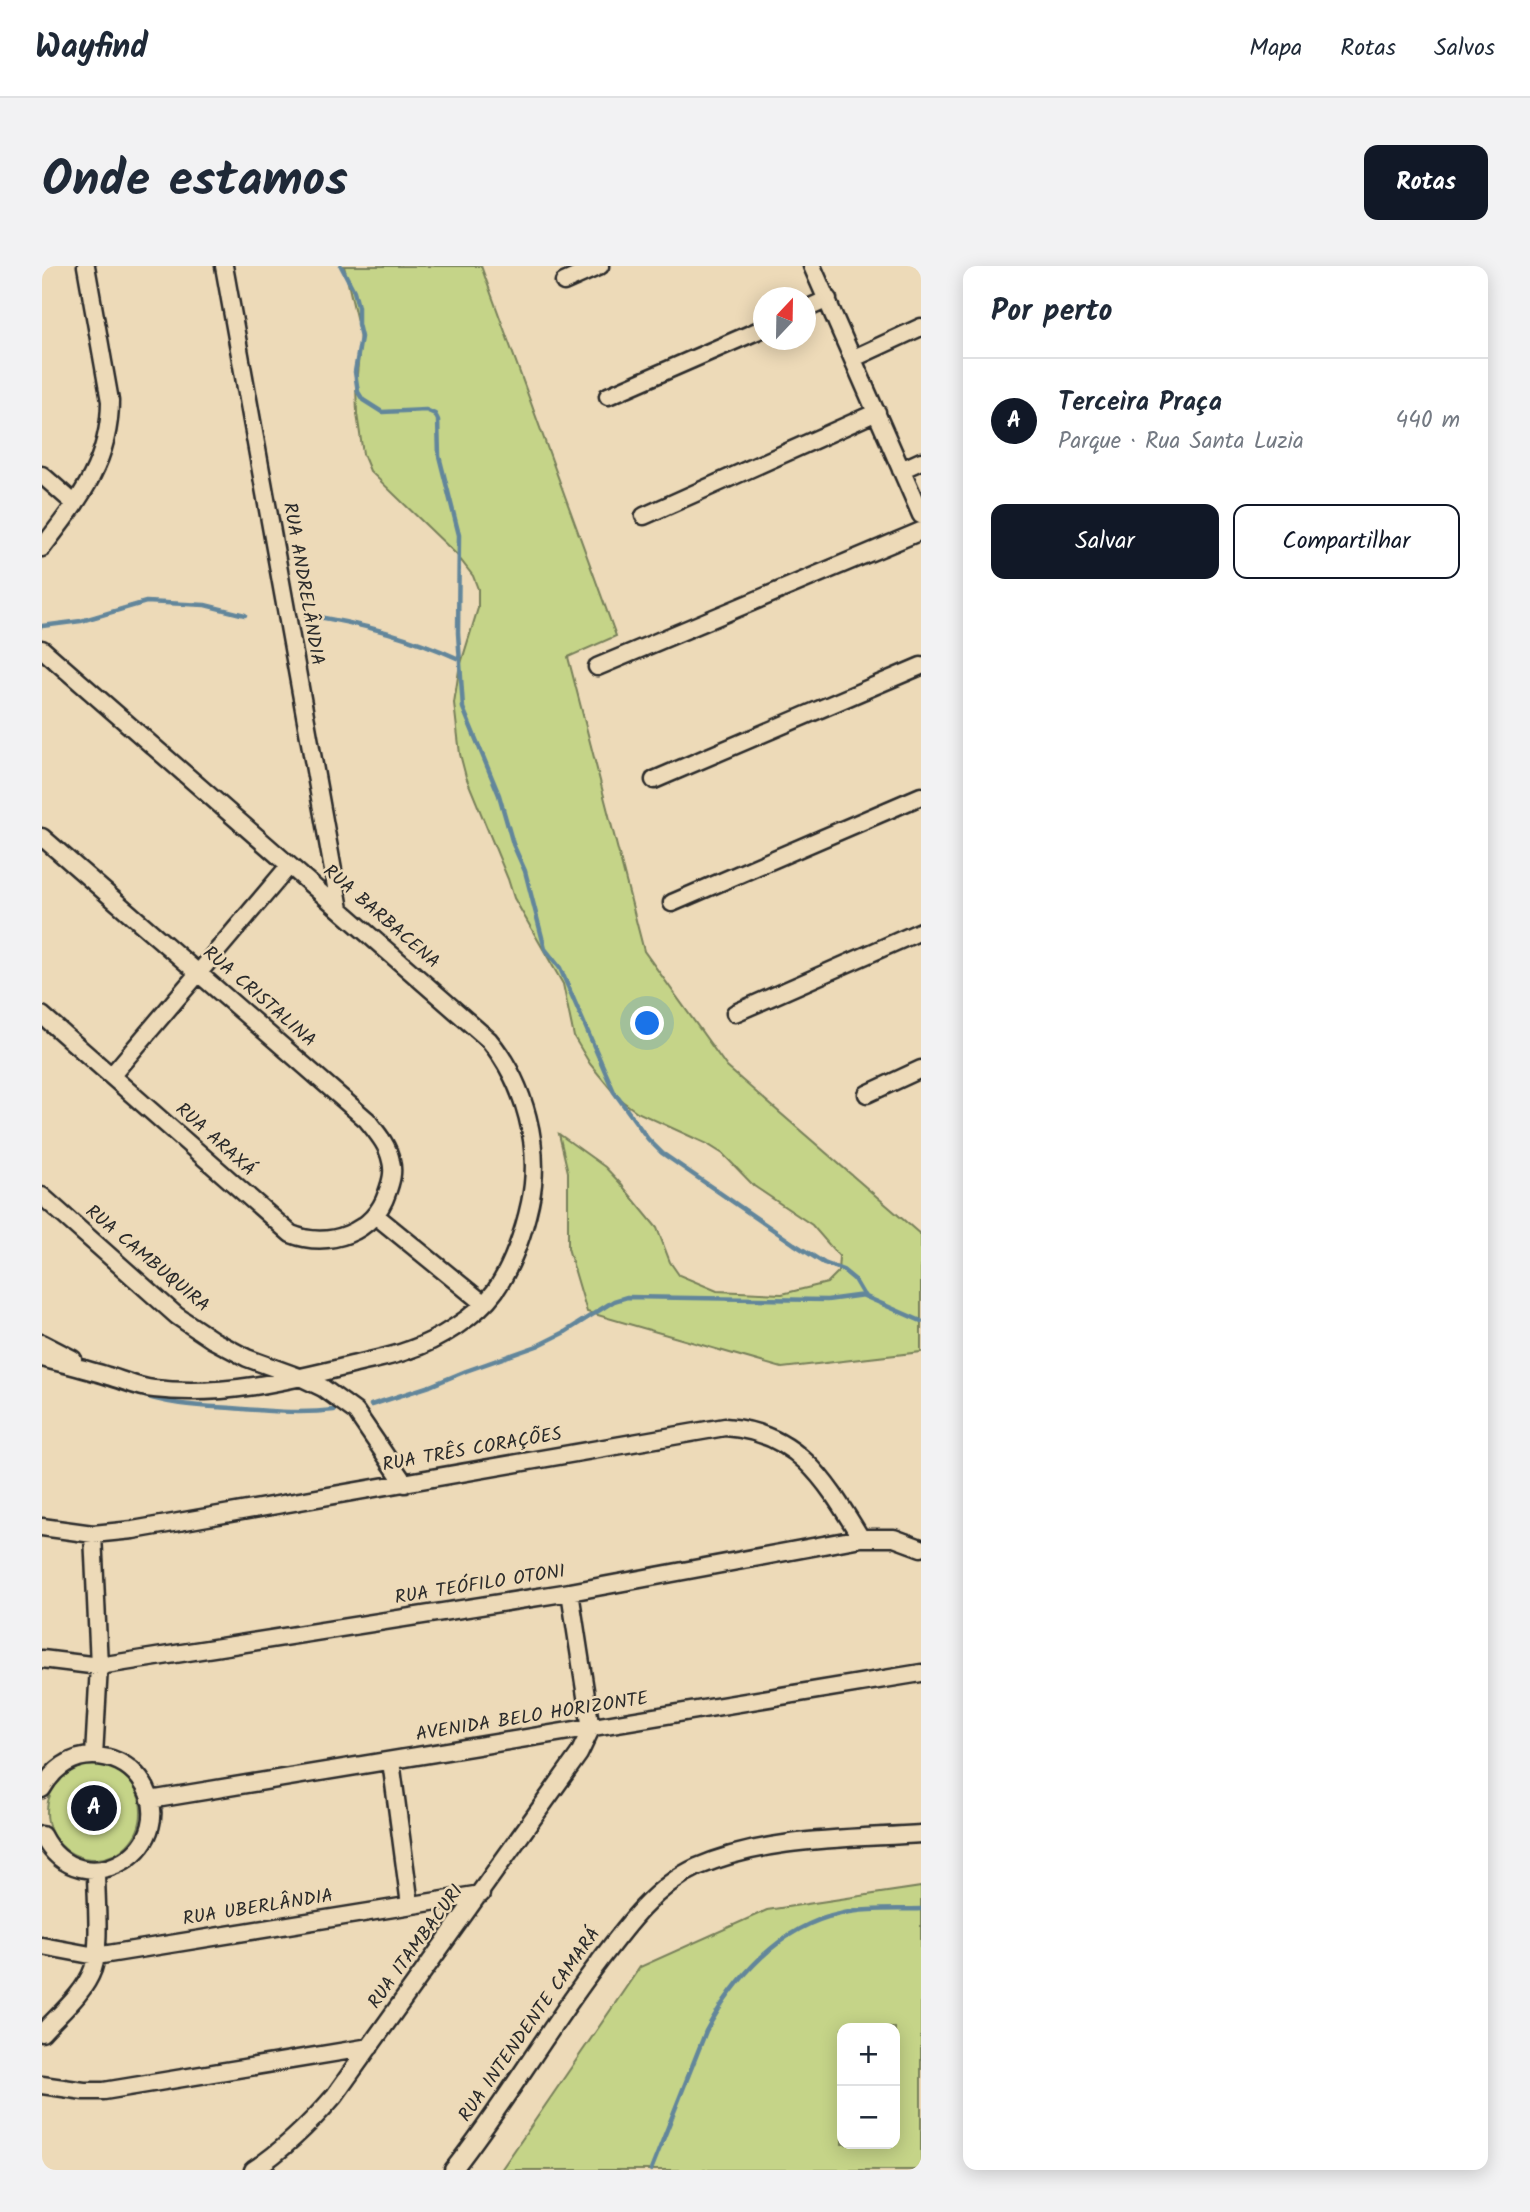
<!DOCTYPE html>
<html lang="pt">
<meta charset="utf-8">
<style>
:root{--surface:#fff;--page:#f2f2f3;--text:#1f2937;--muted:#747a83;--line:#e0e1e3;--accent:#111827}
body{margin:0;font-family:Kalam,sans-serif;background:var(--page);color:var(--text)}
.controls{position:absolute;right:21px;bottom:21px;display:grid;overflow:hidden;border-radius:14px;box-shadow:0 4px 18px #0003}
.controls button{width:63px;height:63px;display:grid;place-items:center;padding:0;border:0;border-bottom:2px solid var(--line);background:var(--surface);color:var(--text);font:35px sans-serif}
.compass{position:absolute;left:711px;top:21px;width:63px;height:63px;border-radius:50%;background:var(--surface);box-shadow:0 4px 18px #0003;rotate:22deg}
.you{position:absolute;left:606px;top:758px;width:24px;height:24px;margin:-18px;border:5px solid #fff;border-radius:50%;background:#1a73e8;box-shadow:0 0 0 10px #1a73e833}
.badge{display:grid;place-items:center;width:46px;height:46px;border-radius:50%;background:var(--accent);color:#fff;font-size:23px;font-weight:700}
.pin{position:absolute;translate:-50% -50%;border:4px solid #fff;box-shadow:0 2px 7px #0006}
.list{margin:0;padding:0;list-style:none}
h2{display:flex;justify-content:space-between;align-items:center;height:91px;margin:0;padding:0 28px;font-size:30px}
h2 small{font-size:23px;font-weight:400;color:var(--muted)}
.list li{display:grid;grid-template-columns:46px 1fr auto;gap:21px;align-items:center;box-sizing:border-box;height:126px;padding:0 28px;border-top:2px solid var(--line)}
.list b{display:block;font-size:26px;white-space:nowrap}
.list p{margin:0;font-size:23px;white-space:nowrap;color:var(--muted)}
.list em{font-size:23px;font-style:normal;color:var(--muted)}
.actions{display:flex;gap:14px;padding:21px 28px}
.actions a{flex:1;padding:16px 0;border:2px solid var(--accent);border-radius:14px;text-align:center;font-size:24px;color:var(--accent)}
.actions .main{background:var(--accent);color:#fff}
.map{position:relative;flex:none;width:879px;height:1904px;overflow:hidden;border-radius:14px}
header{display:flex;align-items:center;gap:42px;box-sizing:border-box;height:98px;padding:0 35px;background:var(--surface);border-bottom:2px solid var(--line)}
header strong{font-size:33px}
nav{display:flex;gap:38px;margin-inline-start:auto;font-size:24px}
.intro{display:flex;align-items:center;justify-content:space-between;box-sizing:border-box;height:168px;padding:0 42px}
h1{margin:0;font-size:49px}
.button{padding:18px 32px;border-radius:14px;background:var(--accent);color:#fff;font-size:24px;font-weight:700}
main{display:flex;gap:42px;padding:0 42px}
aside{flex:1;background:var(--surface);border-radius:14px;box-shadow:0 4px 18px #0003}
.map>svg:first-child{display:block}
.green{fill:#c5d488;stroke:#78805a;stroke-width:2;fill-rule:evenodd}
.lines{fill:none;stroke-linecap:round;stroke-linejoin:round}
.stream{stroke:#62869b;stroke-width:4.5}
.minor-casing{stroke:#2b2b2b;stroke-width:21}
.minor{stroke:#eddab8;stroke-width:16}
.labels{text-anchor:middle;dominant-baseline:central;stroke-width:5;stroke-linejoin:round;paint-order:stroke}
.street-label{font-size:19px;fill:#2b2b2b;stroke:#eddab8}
</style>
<header>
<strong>Wayfind</strong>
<nav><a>Mapa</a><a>Rotas</a><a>Salvos</a></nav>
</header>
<div class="intro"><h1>Onde estamos</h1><a class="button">Rotas</a></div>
<main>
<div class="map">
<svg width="879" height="1904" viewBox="0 0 879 1904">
<rect width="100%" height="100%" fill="#eddab8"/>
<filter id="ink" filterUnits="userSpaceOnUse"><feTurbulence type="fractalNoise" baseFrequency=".0143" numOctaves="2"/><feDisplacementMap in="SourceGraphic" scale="14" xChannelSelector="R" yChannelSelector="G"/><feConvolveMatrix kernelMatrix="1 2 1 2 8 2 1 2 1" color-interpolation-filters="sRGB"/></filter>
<g filter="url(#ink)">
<!-- green -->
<path class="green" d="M302 0H439L574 370 526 391 602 685 685 801 879 969V1086L740 1102 545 1046 526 982V906L517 868 563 901 578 917 615 962 628 996 637 1009 675 1025 740 1028 785 1017 796 1006 797 990 770 959 712 920 681 888 665 878 595 846 576 832 548 798 532 771 521 718 472 632 466 613 424 511 418 488 412 437 417 404 436 342V323L431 310 414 288 328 205 321 188 315 148 314 119 318 78 317 64Z
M5 1546a47 47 0 1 1 94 0a47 47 0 1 1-94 0Z
M879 1621V1904H459L598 1701 725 1644ZM853 1762V1878H800V1762Z"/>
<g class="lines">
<!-- stream -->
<path class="stream" d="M299 0 312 25 316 41V58L319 71 313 106 316 126 321 134 340 146 384 144 393 148 396 154 397 190 417 269 416 367 421 442 457 529 471 578 483 605 503 683 518 702 572 826 606 873 620 887 752 978 782 997 801 1004 812 1013 822 1030 879 1055
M264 349C317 357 367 370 417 393
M0 360 39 355 104 336 163 339 203 349
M94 1127C125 1139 156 1140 189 1142 223 1145 258 1148 292 1144
M329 1139 388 1120 424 1105 495 1080 523 1066 572 1035 585 1031 785 1034 822 1029
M609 1904 664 1765C692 1713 738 1660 798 1648 824 1642 852 1644 879 1643"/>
<defs>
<path id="minor" d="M182 0 298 643
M770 0 879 249
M522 16 558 0
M764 43 786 33
M812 92 879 61
M566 130 722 62
M859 204 879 195
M0 209 33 238
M602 250 835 146
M0 282C36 235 68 197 68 135L44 0
M0 383 447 774C483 818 500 881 488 937 482 965 470 1001 453 1025 435 1050 395 1075 367 1084 349 1091 329 1094 310 1099 246 1115 179 1131 112 1123 97 1122 81 1114 66 1110 44 1103 22 1098 0 1092
M555 401 879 265
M612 514 879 400
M0 571 325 854C335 867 346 879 349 895 352 906 349 916 345 927 332 967 286 983 249 968L0 749
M630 637 879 530
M693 747 879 665
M70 809 247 600
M825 828 879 803
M0 930 135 1050 171 1074 205 1092 260 1112 281 1122 314 1146 363 1218
M333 949 441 1037
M0 1077 31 1093
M0 1261 51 1268 91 1264 683 1161C756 1166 784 1215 819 1272
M51 1268 57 1400 52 1490
M0 1393 57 1400 528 1326 819 1272H852L879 1282
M349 1495 368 1639
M0 1523C11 1504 28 1490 51 1490 69 1490 87 1498 98 1513 146 1578 40 1647 0 1569
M108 1534 879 1407
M0 1680 54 1690 439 1628
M0 1767C17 1748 42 1728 51 1703 59 1680 54 1632 54 1605
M0 1819 42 1825H62L328 1781
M211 1904C243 1883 268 1858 293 1829L537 1488 549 1463 528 1326
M411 1904C463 1838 506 1763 557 1696 583 1661 613 1620 655 1601 724 1571 805 1573 879 1568"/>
</defs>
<!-- minor casing -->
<use href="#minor" class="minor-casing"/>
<!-- minor -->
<use href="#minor" class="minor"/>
</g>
</g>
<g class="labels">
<!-- street labels -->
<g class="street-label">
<text transform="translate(261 318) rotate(80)">RUA ANDRELÂNDIA</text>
<text transform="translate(339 651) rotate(41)">RUA BARBACENA</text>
<text transform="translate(217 731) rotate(41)">RUA CRISTALINA</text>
<text transform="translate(173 874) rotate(42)">RUA ARAXÁ</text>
<text transform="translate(105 993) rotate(40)">RUA CAMBUQUIRA</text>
<text transform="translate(430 1184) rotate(-10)">RUA TRÊS CORAÇÕES</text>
<text transform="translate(438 1319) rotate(-9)">RUA TEÓFILO OTONI</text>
<text transform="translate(490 1451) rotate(-9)">AVENIDA BELO HORIZONTE</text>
<text transform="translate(216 1642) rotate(-9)">RUA UBERLÂNDIA</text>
<text transform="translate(374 1681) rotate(-54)">RUA ITAMBACURI</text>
<text transform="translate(488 1759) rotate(-55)">RUA INTENDENTE CAMARÁ</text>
</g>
</g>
</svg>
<div class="controls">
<button>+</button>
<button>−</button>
</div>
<svg class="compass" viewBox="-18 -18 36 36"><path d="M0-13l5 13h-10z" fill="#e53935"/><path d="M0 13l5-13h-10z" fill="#747a83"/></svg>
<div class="you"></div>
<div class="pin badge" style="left:52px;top:1542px">A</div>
</div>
<aside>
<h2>Por perto<small></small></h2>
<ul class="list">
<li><span class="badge">A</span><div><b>Terceira Praça</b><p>Parque · Rua Santa Luzia</p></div><em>440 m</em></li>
</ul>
<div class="actions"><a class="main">Salvar</a><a>Compartilhar</a></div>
</aside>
</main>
